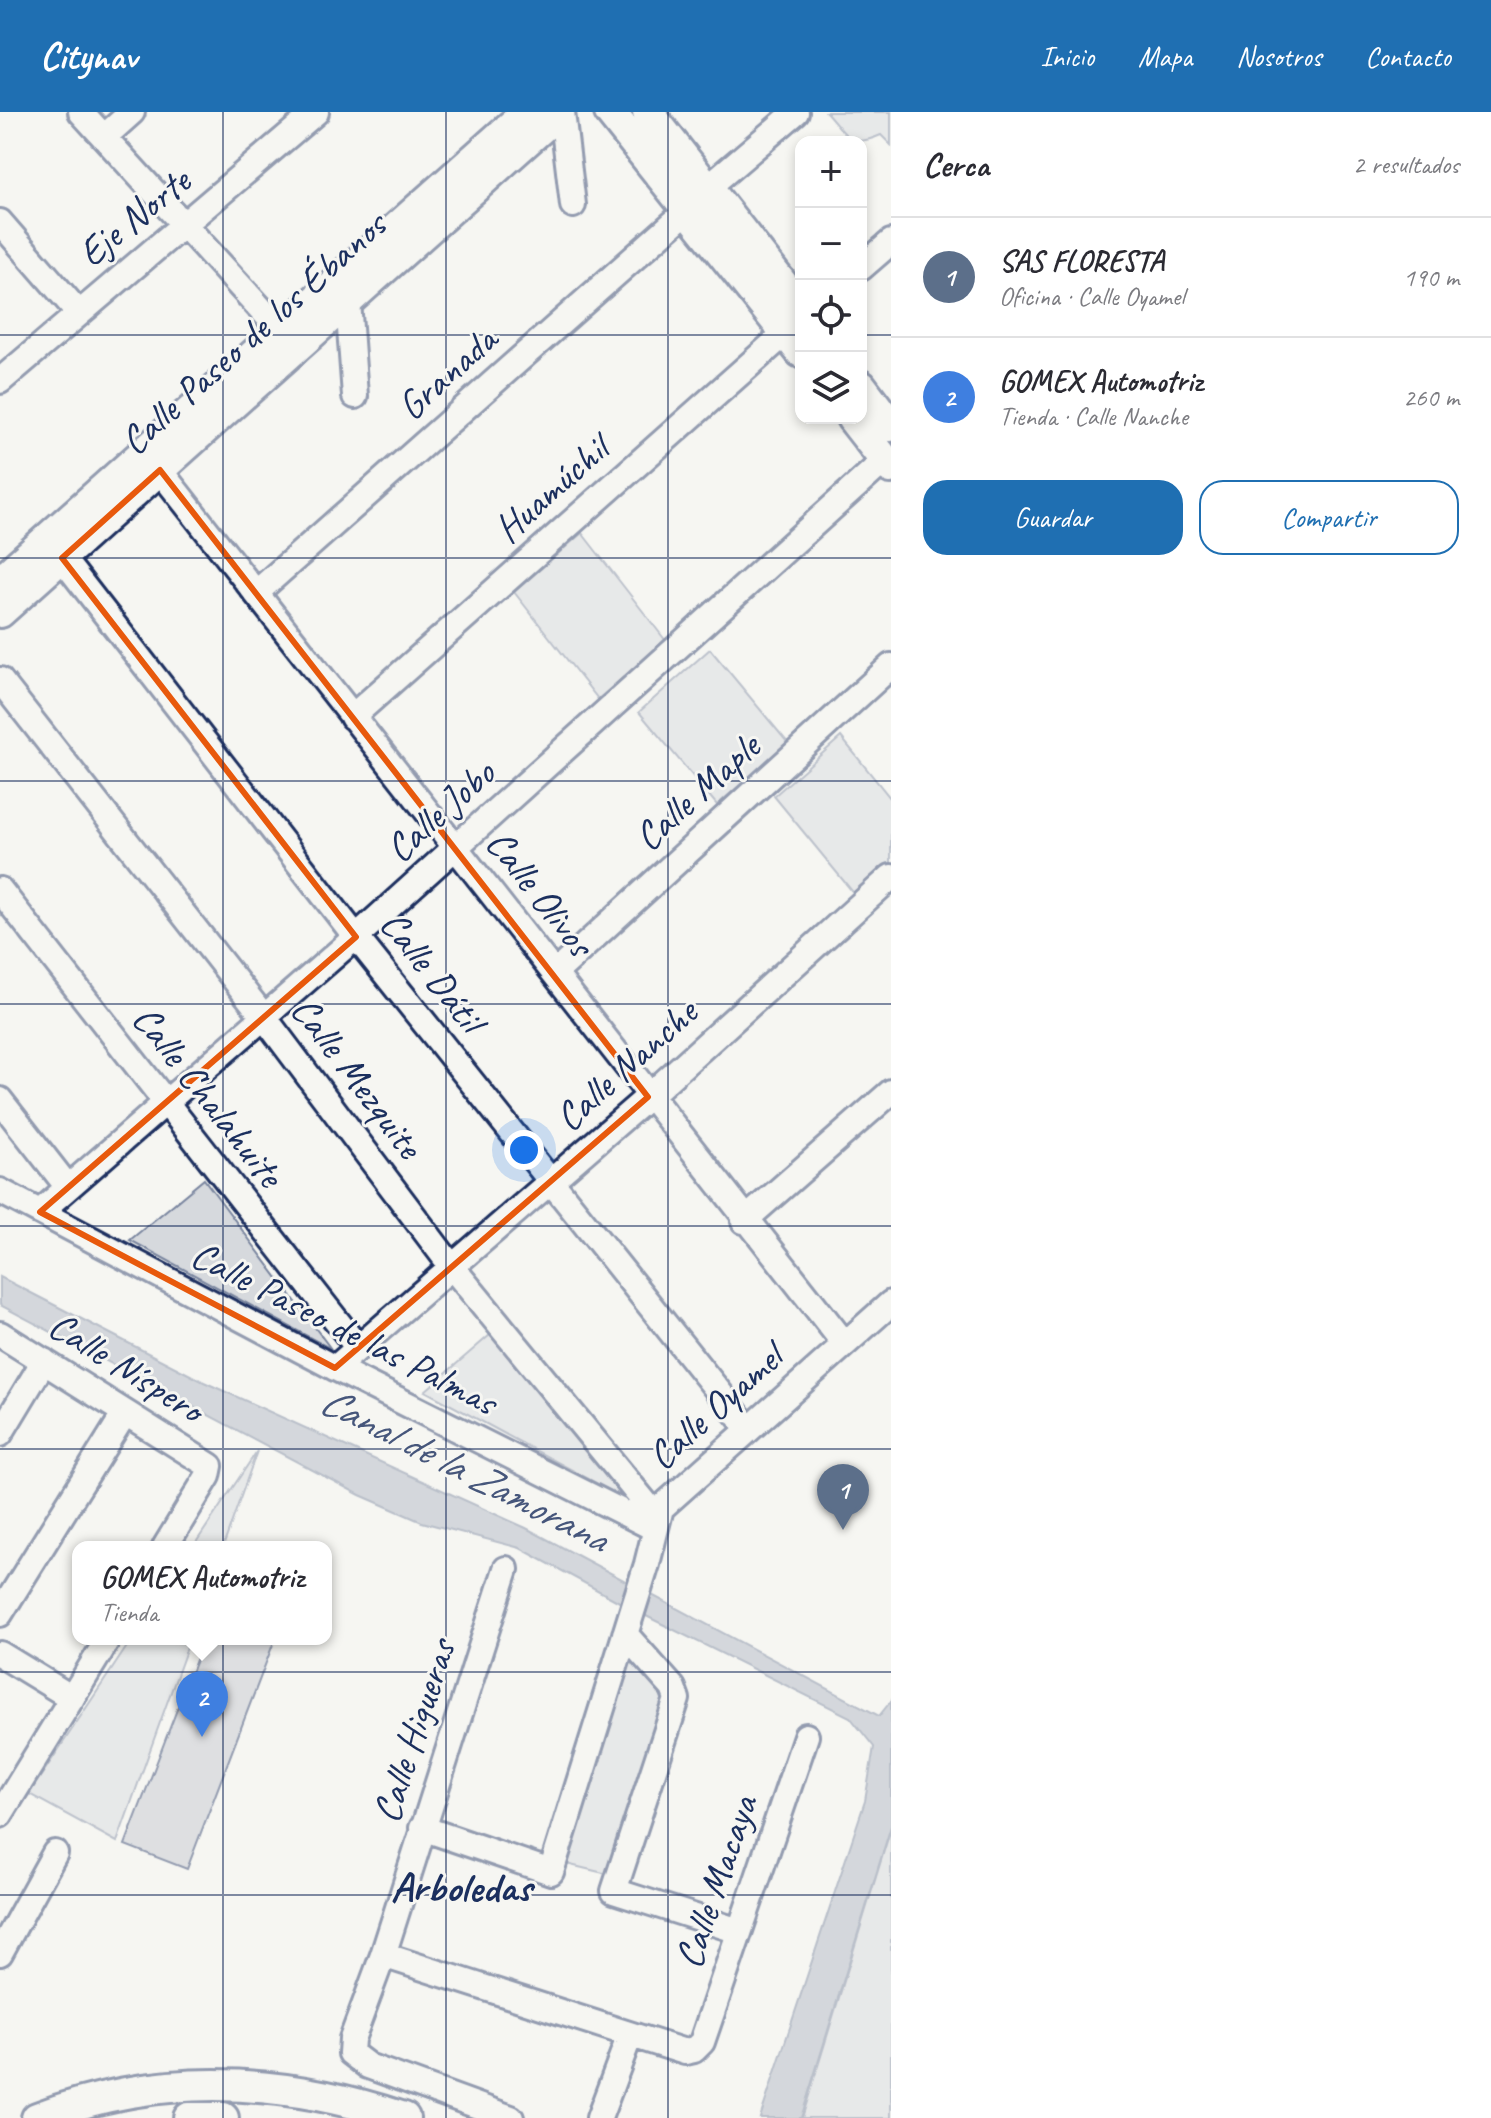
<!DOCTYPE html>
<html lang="es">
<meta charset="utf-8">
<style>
:root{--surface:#fff;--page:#f2f2f3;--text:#2b2b33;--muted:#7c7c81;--line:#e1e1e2;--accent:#1f6fb2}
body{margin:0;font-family:Caveat,sans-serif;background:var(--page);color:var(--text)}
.controls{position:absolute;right:24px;top:24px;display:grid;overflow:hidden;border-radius:16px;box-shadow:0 4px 12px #0003}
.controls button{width:72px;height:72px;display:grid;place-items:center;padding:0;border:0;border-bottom:2px solid var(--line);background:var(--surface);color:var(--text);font:40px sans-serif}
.you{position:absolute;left:524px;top:1038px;width:28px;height:28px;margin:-20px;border:6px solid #fff;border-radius:50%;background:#1a73e8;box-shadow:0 0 0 12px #1a73e833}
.badge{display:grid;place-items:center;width:52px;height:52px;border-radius:50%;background:var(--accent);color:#fff;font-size:26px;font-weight:700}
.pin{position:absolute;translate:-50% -66px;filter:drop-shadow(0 2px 4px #0008)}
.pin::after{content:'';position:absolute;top:42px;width:28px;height:24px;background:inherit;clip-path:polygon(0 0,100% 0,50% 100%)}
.popup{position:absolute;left:72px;top:1429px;width:260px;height:104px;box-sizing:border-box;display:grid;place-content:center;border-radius:16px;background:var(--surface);filter:drop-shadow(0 2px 6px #0005);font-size:26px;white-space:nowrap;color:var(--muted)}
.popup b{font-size:30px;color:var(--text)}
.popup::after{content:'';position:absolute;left:50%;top:100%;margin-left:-16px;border:16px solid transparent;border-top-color:var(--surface)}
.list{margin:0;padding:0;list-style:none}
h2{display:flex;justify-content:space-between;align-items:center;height:104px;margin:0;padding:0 32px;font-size:34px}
h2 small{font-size:26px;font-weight:400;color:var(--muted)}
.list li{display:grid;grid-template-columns:52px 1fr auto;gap:24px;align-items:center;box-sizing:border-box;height:120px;padding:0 32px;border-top:2px solid var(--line)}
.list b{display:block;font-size:30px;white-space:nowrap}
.list p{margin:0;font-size:26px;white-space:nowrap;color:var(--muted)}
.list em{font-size:26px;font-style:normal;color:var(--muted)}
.actions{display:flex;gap:16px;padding:24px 32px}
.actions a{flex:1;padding:18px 0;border:2px solid var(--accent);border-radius:24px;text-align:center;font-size:28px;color:var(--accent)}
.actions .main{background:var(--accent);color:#fff}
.icon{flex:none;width:44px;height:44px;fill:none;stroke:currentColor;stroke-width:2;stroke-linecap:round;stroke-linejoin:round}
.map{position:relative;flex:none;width:891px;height:2006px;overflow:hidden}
header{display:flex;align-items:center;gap:48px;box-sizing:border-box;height:112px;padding:0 40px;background:var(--accent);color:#fff}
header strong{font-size:38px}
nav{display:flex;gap:44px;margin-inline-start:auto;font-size:28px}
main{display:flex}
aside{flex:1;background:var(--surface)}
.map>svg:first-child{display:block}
.green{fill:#d6d9dd;stroke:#78849e;stroke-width:2}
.water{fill:#abb2c0;stroke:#717e99;stroke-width:2}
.building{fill:#c0c4cd;stroke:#1b2f5e;stroke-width:2}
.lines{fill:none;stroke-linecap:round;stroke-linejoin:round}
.minor-casing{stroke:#1b2f5e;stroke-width:30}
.major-casing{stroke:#1b2f5e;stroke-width:36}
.minor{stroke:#f6f6f2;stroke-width:24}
.major{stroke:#f6f6f2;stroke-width:30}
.marked{fill:none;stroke:#e8590c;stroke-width:6;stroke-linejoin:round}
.grid{fill:none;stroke:#1b2f5e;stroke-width:2;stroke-opacity:0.55}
.labels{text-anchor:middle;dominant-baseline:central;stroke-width:6;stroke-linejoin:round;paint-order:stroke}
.street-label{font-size:40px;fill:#1b2f5e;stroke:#f6f6f2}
.water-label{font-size:42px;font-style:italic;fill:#46567b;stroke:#f6f6f2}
.neighbourhood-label{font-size:42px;font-weight:bold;fill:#1b2f5e;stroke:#f6f6f2}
</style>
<header>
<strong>Citynav</strong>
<nav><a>Inicio</a><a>Mapa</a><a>Nosotros</a><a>Contacto</a></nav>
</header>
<main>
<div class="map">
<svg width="891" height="2006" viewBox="0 0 891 2006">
<rect width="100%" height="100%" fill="#f6f6f2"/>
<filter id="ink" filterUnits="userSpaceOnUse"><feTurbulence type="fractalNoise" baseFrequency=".0125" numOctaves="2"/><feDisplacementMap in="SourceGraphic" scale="16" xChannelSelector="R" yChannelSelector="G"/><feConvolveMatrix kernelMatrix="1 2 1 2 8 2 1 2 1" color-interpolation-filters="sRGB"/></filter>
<g filter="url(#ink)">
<!-- green -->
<path class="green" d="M826 0H891V33L881 23C849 37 848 24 826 0Z
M582 421 666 529 598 587 514 480Z
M710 537 788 631 717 693 639 600Z
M841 625 891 687V754L856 784 774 684Z
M204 1067 331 1237 130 1128Z
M490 1223 626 1387 425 1279Z
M257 1339 223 1435H193Z
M132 1527H190L117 1730 29 1682Z
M632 1546 670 1589 608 1762 562 1751Z
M891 1716V2006H802Z"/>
<!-- water -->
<path class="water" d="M0 1165 204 1270 526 1416 879 1604 891 1589V1714L801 2006H760L865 1689 874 1635 850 1605 636 1499 520 1436 422 1410 360 1383 0 1193Z"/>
<!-- building -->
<path class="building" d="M204 1527H275L187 1757 125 1733Z"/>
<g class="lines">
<defs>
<path id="minor" d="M81 0 282 220
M562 0 573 93
M104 25 132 0
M707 76 796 0
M0 110 78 200
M861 156 891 130
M348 189 355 284
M0 269 316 0
M150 346 844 1231
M62 446 356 825 747 1315
M257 480 688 98
M0 568 264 905 452 1155 657 1405
M352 605 799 209
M0 778 358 1236
M555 861 891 554
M0 988 67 1074
M0 1079 335 1256 654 1416
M40 1100 356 825 885 348
M744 1109 891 980
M0 1222 210 1354 208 1364 165 1435
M335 1256 648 985 891 765
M0 1322 44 1249
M506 1457 383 1843 352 1927 351 1941 368 1954 511 2006
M0 1502 125 1301
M625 1522 673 1576 677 1587 614 1779 739 1819
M0 1542 72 1586
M0 1703 108 1527
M422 1716 551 1760 647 1452 661 1396 891 1191
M0 1841 55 1741
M383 1843 685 1940 694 1938 702 1930 806 1624
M599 2006 630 1923"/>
<path id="major" d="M610 0 801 240
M648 0 801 196
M861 274 891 314
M852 306 891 356
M0 469 527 0
M0 500 559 0
M37 2006C159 1959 282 1965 404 2006
M189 2006H223"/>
</defs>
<!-- minor casing -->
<use href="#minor" class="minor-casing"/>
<!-- major casing -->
<use href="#major" class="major-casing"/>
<!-- minor -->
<use href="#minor" class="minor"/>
<!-- major -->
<use href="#major" class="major"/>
</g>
</g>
<!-- marked area -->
<path d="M0 0H891V2006H0ZM160 358 648 985 335 1256 40 1100 356 825 62 446Z" fill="#f6f6f2" fill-opacity=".55" fill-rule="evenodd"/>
<path class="marked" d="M160 358 648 985 335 1256 40 1100 356 825 62 446Z"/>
<!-- grid -->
<path class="grid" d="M223 0V2006M446 0V2006M668 0V2006M0 223H801M861 223H891M0 446H891M0 669H891M0 892H891M0 1114H891M0 1337H891M0 1560H891M0 1783H891"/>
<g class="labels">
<!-- street labels -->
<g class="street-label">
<text transform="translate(134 105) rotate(-39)">Eje Norte</text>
<text transform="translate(253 221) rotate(-42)">Calle Paseo de los Ébanos</text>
<text transform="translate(447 261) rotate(-42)">Granada</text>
<text transform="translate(551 377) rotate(-42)">Huamúchil</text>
<text transform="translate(697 680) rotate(-42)">Calle Maple</text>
<text transform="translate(440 699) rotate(-42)">Calle Jobo</text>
<text transform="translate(540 781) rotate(52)">Calle Olivos</text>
<text transform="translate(432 859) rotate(52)">Calle Dátil</text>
<text transform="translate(626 953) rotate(-42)">Calle Nanche</text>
<text transform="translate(357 965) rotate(53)">Calle Mezquite</text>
<text transform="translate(208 984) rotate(52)">Calle Chalahuite</text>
<text transform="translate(344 1216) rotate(27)">Calle Paseo de las Palmas</text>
<text transform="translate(126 1255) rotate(32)">Calle Níspero</text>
<text transform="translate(715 1295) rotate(-42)">Calle Oyamel</text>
<text transform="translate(414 1619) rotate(-72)">Calle Higueras</text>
<text transform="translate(716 1770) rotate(-71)">Calle Macaya</text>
</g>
<!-- water labels -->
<g class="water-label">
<text transform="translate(464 1357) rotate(27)">Canal de la Zamorana</text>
</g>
<!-- neighbourhood labels -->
<g class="neighbourhood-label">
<text x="461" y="1775">Arboledas</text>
</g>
</g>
</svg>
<div class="controls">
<button>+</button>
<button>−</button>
<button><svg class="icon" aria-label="locate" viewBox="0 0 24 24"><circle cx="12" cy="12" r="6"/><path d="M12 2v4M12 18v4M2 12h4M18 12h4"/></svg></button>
<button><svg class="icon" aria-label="layers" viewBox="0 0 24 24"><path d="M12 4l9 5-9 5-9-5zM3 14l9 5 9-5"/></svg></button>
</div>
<div class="you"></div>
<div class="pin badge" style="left:843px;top:1418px;background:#5c6f8a">1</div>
<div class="pin badge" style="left:202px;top:1625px;background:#3f7fe0">2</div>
<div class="popup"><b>GOMEX Automotriz</b>Tienda</div>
</div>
<aside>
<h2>Cerca<small>2 resultados</small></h2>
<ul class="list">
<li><span class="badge" style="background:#5c6f8a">1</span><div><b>SAS FLORESTA</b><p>Oficina · Calle Oyamel</p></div><em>190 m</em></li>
<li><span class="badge" style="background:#3f7fe0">2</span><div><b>GOMEX Automotriz</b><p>Tienda · Calle Nanche</p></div><em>260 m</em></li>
</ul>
<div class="actions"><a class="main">Guardar</a><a>Compartir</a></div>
</aside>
</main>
